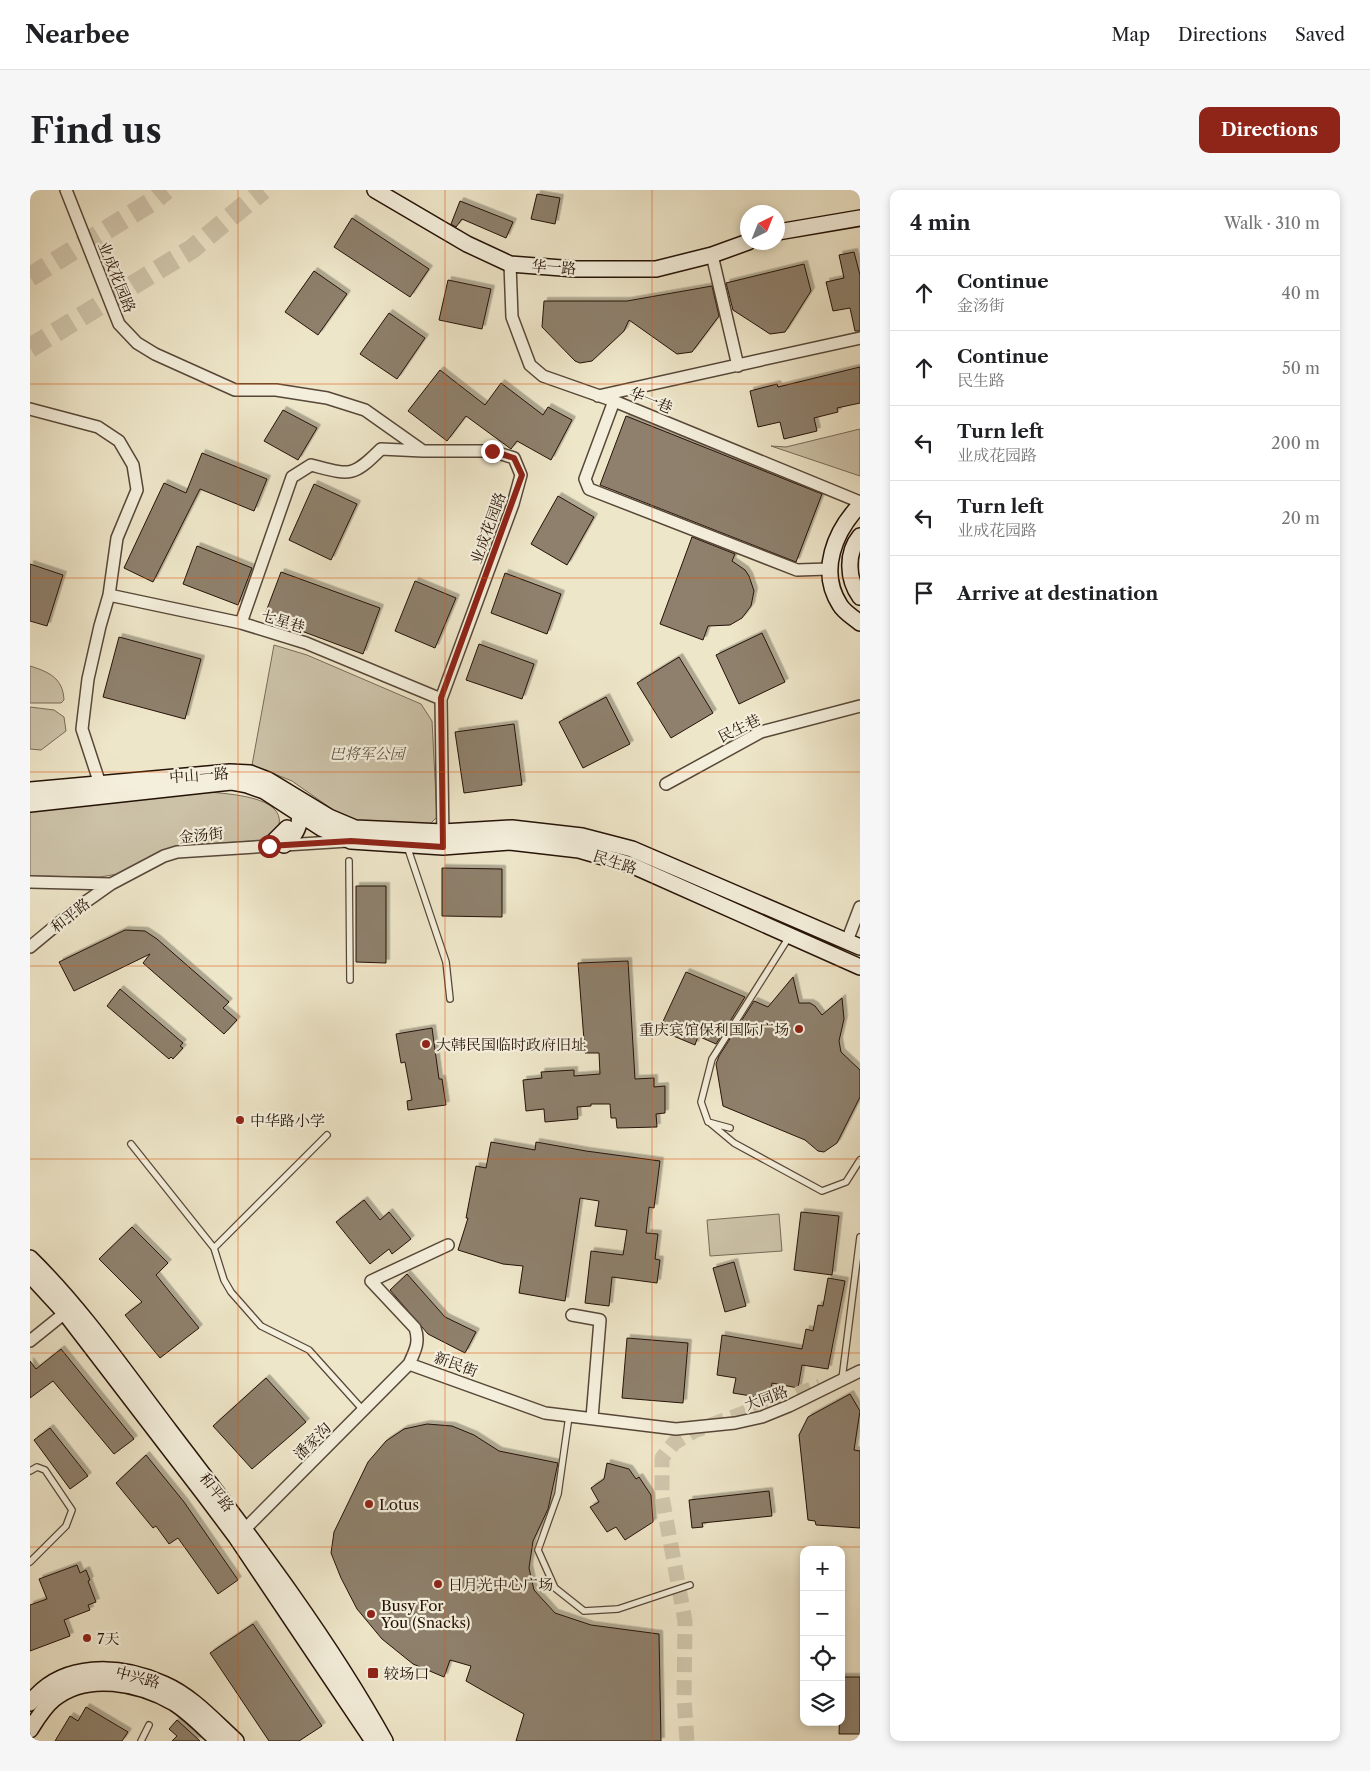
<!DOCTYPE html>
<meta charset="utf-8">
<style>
:root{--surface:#fff;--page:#f6f6f6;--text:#202124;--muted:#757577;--line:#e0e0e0;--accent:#8f2418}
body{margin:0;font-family:"Libre Caslon Text","Noto Serif SC",serif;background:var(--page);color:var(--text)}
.controls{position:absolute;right:15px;bottom:15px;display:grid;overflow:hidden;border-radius:10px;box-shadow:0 2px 8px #0003}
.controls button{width:45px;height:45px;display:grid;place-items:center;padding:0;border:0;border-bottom:1px solid var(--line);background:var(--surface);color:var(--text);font:25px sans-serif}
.compass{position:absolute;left:710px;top:15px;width:45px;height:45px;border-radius:50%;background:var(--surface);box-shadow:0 2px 8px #0003;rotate:43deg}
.stop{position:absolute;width:15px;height:15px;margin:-11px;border:4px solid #8f2418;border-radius:50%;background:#fff}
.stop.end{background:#8f2418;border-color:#fff;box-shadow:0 1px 5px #0008}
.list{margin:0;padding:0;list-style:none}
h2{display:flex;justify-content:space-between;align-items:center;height:65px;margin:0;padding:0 20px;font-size:21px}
h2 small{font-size:16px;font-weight:400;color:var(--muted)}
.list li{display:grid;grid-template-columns:32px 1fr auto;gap:15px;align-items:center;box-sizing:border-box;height:75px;padding:0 20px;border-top:1px solid var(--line)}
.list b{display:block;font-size:19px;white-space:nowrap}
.list p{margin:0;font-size:16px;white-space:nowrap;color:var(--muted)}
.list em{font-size:16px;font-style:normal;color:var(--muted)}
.icon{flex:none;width:28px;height:28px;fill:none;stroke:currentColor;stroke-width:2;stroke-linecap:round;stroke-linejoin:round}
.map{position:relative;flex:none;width:830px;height:1551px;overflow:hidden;border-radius:10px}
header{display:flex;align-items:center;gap:30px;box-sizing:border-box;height:70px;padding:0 25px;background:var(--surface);border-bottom:1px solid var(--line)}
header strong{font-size:24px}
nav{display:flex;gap:28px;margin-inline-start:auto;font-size:18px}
.intro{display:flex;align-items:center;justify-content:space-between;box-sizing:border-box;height:120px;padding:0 30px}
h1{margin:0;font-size:35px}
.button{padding:12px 22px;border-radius:10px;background:var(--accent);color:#fff;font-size:18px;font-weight:700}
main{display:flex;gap:30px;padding:0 30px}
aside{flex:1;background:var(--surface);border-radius:10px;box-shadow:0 2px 8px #0003}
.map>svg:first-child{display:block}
.green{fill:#ccc2a8;stroke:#786a58}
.building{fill:#8e806c;stroke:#251207;filter:url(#shadow)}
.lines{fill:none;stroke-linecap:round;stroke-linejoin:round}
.secondary-tunnel{stroke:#d0c6ac;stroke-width:15;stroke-dasharray:15 8;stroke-linecap:butt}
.highway-tunnel{stroke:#d0c6ac;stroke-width:20;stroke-dasharray:20 10;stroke-linecap:butt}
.lane-casing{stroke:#574738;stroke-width:8}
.street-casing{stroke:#574738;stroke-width:14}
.secondary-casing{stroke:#251207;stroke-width:18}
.lane{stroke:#f4efdc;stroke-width:5.5}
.street{stroke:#f4efdc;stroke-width:11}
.secondary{stroke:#f4efdc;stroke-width:15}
.route{stroke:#8f2418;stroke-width:6}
.grid{fill:none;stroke:#de550c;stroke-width:1;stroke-opacity:0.55}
.poi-dot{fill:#8f2418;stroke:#f4efdc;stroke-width:2}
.labels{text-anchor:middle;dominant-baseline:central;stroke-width:4.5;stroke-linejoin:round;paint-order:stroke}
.street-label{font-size:15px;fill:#251207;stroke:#f4efdc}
.park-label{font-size:15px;font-style:italic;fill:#5f503f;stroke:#f4efdc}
.poi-label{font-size:15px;fill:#251207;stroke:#f4efdc;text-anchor:start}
</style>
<header>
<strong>Nearbee</strong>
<nav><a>Map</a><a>Directions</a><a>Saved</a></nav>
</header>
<div class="intro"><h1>Find us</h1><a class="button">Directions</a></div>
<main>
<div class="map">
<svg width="830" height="1551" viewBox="0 0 830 1551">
<defs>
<filter id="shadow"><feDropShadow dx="3.5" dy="-3.5" stdDeviation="0" flood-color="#0004"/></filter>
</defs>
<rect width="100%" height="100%" fill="#eee6c9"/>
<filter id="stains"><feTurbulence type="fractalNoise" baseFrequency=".004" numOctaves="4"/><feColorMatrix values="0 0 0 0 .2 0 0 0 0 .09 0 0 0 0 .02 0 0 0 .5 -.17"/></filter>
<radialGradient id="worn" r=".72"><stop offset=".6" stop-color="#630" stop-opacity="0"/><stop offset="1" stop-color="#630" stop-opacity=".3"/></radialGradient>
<!-- green -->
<path class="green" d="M830 239V286L741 256 756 257Z
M244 455 277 465 391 514 402 531 407 627 400 634 332 633 309 624 262 591 222 575Z
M0 476C19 482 33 488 34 510L31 513H0Z
M0 517 24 520 34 527 36 541 11 560 0 559Z
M179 602C197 604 255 606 249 635 247 640 241 646 237 650L147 656 88 684 70 687 0 686V617Z
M749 1024 752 1061 680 1066 677 1030Z"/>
<!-- building -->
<path class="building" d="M507 4 530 8 525 34 501 29Z
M430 11 483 32 476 48 432 29 426 37 421 34Z
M322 28 399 79 380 107 304 57Z
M824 62 830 85V141H825L820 118 803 121 796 92 814 88 809 65Z
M774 74 781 101 755 142 740 144 703 120 696 93Z
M284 81 317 104 288 145 255 122Z
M418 90 461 99 452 139 409 130Z
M682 96 689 126 662 162 647 164 599 130 594 141 562 171 550 173 545 171 512 137 514 111H597Z
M359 123 395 148 367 189 330 164Z
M830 177V213L807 218 808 222 784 228 787 241 754 249 750 232 728 237 720 201 747 194 748 197Z
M410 180 455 215 471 193 513 225 518 217 542 230 521 270 487 251 481 259 436 226 417 251 378 221Z
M253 220 287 238 268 270 234 251Z
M596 226 792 304 766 372 570 295Z
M172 263 237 289 224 321 170 299 123 392 94 378 134 293 156 303Z
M284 294 327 314 301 370 259 350Z
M528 306 564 327 537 375 501 354Z
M662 347 705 364 702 371 715 380 719 386 724 401 721 416 712 428 700 435 678 436 673 450 630 434Z
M167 356 222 378 208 415 153 394Z
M0 374 33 385 17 436 0 431Z
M251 382 350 418 333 464 234 427Z
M475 383 531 404 517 444 461 423Z
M385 391 426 408 405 458 365 441Z
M732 443 755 492 709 514 686 465Z
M89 447 171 469 155 529 73 507Z
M449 454 504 474 492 509 436 490Z
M649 467 683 523 641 548 607 493Z
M576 507 600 554 553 578 529 532Z
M484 534 492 595 434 603 425 542Z
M412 678 472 679V727L412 726Z
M326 696H356V773L326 772Z
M95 740 115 741 127 749 199 812 193 818 207 830 194 844 113 773 120 764 44 801 29 772Z
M598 771 605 889 624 888V897L635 896V923L626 924 627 937 587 938 586 928H581L580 914H561V916L547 917 548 929 515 932 514 919 496 921 493 890 512 888 511 882 544 880V886L570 884 569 863H555L548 773Z
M656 782 715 807 686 854 668 846 665 855 629 840Z
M763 787 769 813H780L785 816 792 825 812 808 814 829 809 851 811 862 830 880V907L807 953 794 962 788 961 775 950 693 916 686 874 689 866 724 811 738 817Z
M90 799 153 853 150 856 153 858 143 869 141 867 139 869 77 816Z
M402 838 409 889H412L416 915 378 920 377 911 382 910 375 872 371 873 366 844Z
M461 952 505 960 506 952 556 961 630 971 624 1018 619 1017 616 1043 628 1044 625 1069 630 1070 627 1093 582 1087 579 1116 555 1113 561 1061 593 1065 597 1040 565 1036 569 1011 550 1008 535 1111 489 1103 493 1076 473 1074 428 1060 438 1028H436L446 976 456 978Z
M334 1010 350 1030 359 1022 381 1049 362 1064 359 1059 340 1074 306 1032Z
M771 1022 809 1026 802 1085 764 1080Z
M102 1037 138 1073 126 1085 169 1138 130 1168 95 1125 112 1112 69 1069Z
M704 1072 716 1116 695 1122 683 1078Z
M377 1084 415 1127 446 1142 435 1163 398 1144 360 1100Z
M798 1088 815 1091 798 1179 772 1175 768 1198 742 1193 739 1209 703 1203 706 1188 687 1185 692 1145 772 1159 776 1139 783 1141 788 1115 793 1116Z
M597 1148 658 1153 653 1213 592 1208Z
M31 1159 104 1249 84 1264 23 1191 0 1208V1171L6 1179Z
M236 1188 276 1232 222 1279 183 1236Z
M820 1204 830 1221 824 1260 830 1261V1338L786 1335 785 1331 778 1330 769 1245 778 1227Z
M397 1234 422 1236 444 1245 469 1261 528 1273 518 1319 503 1351 499 1378 504 1400 525 1423 561 1435 629 1444 631 1551H486L494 1524 436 1491 441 1476 420 1470 414 1487 383 1474 352 1449 327 1419 311 1388 301 1363 304 1342 338 1272 356 1251 374 1239Z
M20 1238 58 1286 40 1299 4 1250Z
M116 1265 154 1312 208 1390 188 1404 148 1348 139 1354 126 1336 123 1338 86 1293Z
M577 1273 599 1279 606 1289 609 1287 621 1305 623 1332 595 1350 586 1337 577 1342 560 1317 569 1312 561 1298 574 1289Z
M739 1301 742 1326 672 1333 673 1337 662 1338 659 1310Z
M47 1375 50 1383 56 1380 60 1390 58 1391 66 1412 58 1415 60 1420 34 1430 40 1446 0 1461V1415L17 1409 9 1389Z
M223 1434 292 1536 269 1551H239L180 1463Z
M811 1487H830V1544H809Z
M56 1517 98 1542 92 1551H25L40 1526 48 1531Z
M147 1530 170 1551H142L147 1546 139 1539Z"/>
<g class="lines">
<!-- secondary-tunnel -->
<path class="secondary-tunnel" d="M657 1551 654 1508 655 1431 632 1307V1268L644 1253 664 1241 790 1196"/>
<!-- highway-tunnel -->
<path class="highway-tunnel" d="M0 87 123 11 136 0
M0 158 162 59 233 0"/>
<defs>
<path id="lane" d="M377 656 416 772 420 809
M319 671 320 790
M680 933 704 953 792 1001 816 992 830 970
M700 938 678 932 671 912 682 869 759 747
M101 954 184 1058 194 1090 201 1102 231 1136 279 1160 333 1220
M184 1058 297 945
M812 1189 830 1047
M539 1226 528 1304 508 1360 525 1398 554 1421 588 1419 660 1395
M0 1281 7 1277 15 1280 42 1320 36 1336 0 1372
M111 1551 119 1535"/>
<path id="street" d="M36 0 89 134 107 153 125 164 205 200H246L297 208 335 220 393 261H462L484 268 491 285 483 314 411 509 413 650
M682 65 708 176
M480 74 482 127 500 175 513 186 584 211 830 312
M568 206 830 148
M584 211 555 289 559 299 767 380 799 379
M0 219 68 237 89 251 103 275 107 300 87 348 79 405 70 436 58 489 52 539 70 594
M79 405 211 433 276 453 411 509
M211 433 262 287 281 275C320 285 322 288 351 259L393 261
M636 594 731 542 830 516
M0 692 81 694 134 666 147 662 318 651
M817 751 830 717
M0 757 47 718 81 694
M542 1125 570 1130 562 1228
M0 1151 41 1118
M379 1174 515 1223 646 1239 705 1233 732 1227 759 1216 830 1181
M209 1345 379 1174C385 1161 390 1152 385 1138L341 1091 418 1055"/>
<path id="secondary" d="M345 0 437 54 480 74 545 79H626L682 65 718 52
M748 42 830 28
M830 315C805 341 788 381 810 415 814 422 824 428 830 433
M830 346C816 363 817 389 830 407
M0 600 200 582 220 583 238 590 299 627 325 638 413 642 482 638 552 646 602 659 830 757
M0 614 201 592 217 595 234 601 291 638 321 651 413 657 480 652 549 660 601 675 830 777
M254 655C268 644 273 632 267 615
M239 656 257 638
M0 1068C53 1120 95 1182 140 1241 216 1341 294 1441 355 1551
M0 1085 35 1123 173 1303 206 1347 343 1551
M0 1513C32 1471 90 1474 134 1494 162 1506 184 1531 206 1551
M0 1540C7 1529 14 1517 24 1509 57 1482 109 1493 144 1513 160 1523 174 1538 188 1551"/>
</defs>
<!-- lane casing -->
<use href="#lane" class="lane-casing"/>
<!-- street casing -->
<use href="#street" class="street-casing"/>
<!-- secondary casing -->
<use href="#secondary" class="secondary-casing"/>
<!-- lane -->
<use href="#lane" class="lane"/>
<!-- street -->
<use href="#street" class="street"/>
<!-- secondary -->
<use href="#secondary" class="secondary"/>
</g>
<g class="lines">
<!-- route -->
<path class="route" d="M239 656 321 651 413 657 411 508 492 285 484 268 462 261"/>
</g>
<!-- grid -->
<path class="grid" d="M208 0V1551M415 0V1551M622 0V1551M0 194H830M0 388H830M0 582H830M0 776H830M0 969H830M0 1163H830M0 1357H830"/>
<!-- markers -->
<g class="poi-dot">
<circle cx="769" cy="839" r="5"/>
<circle cx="396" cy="854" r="5"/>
<circle cx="210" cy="930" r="5"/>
<circle cx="339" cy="1314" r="5"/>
<circle cx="408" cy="1394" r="5"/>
<circle cx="341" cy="1424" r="5"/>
<circle cx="57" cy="1448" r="5"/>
<rect x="337" y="1477" width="12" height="12" rx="2.5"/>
</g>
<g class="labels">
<!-- street labels -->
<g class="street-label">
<text transform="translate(524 77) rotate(4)">华一路</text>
<text transform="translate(87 87) rotate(68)">业成花园路</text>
<text transform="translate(621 210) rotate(22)">华一巷</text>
<text transform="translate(458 338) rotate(-70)">业成花园路</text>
<text transform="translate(253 431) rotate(17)">七星巷</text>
<text transform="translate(709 538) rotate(-26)">民生巷</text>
<text transform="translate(169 585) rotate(-4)">中山一路</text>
<text transform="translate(171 645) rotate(-6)">金汤街</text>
<text transform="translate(585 672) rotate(18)">民生路</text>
<text transform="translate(40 725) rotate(-38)">和平路</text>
<text transform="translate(426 1174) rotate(20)">新民街</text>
<text transform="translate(736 1208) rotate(-20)">大同路</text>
<text transform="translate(282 1251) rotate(-45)">潘家沟</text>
<text transform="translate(187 1302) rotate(52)">和平路</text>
<text transform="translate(108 1487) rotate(15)">中兴路</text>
</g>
<!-- park labels -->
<g class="park-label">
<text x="337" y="563">巴将军公园</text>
</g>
<!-- poi labels -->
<g class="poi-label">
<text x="759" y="839" text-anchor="end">重庆宾馆保利国际广场</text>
<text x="406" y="854">大韩民国临时政府旧址</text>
<text x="220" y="930">中华路小学</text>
<text x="349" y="1314">Lotus</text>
<text x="418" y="1394">日月光中心广场</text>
<text x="351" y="1415">Busy For<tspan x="351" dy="17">You (Snacks)</tspan></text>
<text x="67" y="1448">7天</text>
<text x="354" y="1483">较场口</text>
</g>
</g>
<rect width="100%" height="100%" filter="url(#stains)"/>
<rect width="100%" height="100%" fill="url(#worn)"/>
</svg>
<div class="controls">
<button>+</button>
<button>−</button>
<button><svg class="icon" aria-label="locate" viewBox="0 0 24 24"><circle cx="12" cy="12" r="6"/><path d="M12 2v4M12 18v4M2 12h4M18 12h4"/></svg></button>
<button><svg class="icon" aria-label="layers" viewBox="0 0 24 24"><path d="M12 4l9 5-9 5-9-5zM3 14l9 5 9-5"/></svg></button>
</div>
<svg class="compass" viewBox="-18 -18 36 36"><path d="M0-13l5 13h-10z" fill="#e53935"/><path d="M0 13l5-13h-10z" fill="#757577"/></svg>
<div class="stop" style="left:239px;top:656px"></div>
<div class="stop end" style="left:462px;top:261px"></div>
</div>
<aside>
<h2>4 min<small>Walk · 310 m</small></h2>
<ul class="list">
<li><svg class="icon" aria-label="ahead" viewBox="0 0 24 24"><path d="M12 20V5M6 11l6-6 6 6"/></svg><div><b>Continue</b><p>金汤街</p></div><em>40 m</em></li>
<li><svg class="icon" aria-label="ahead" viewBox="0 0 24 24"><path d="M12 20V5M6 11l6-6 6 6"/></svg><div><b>Continue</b><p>民生路</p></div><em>50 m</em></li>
<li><svg class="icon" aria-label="left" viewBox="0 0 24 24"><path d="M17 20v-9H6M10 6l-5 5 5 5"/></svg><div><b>Turn left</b><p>业成花园路</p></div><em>200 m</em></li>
<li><svg class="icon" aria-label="left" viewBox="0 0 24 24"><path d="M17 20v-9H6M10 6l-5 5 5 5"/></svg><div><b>Turn left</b><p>业成花园路</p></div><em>20 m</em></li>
<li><svg class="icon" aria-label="arrive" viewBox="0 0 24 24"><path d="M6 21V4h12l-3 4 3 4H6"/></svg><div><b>Arrive at destination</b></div></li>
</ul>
</aside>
</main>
